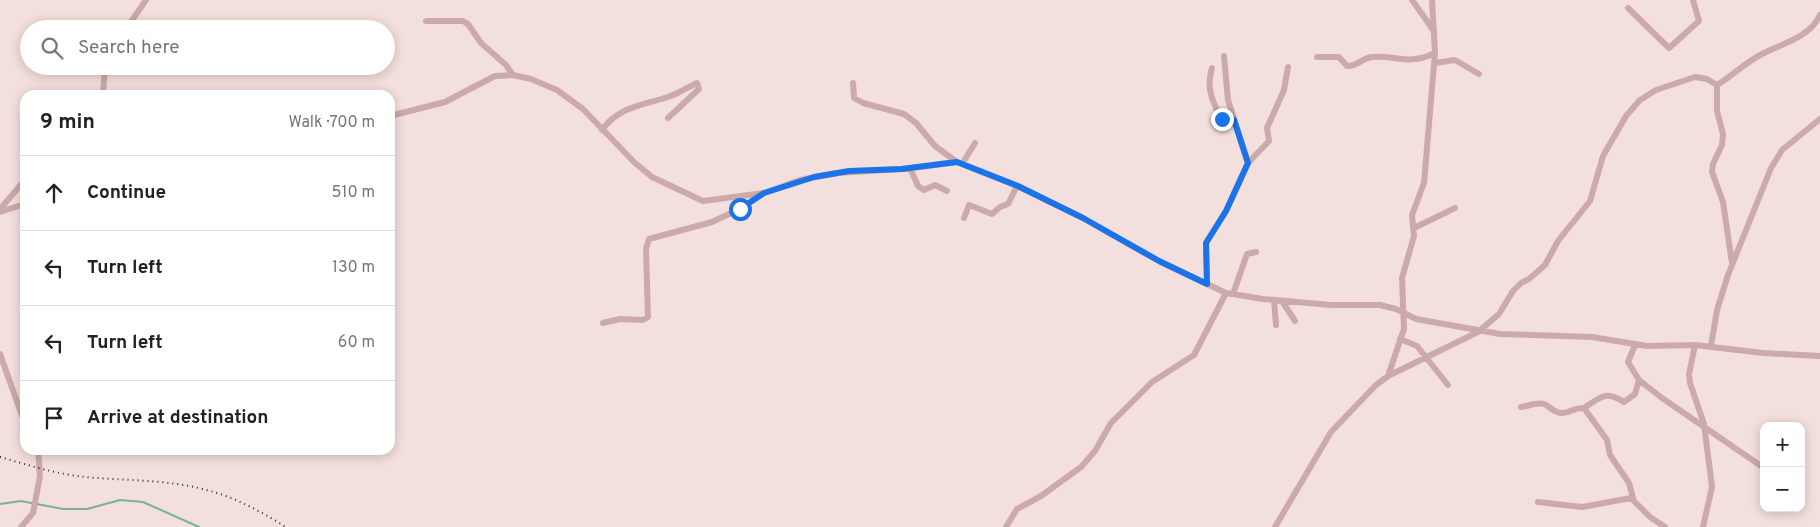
<!DOCTYPE html>
<meta charset="utf-8">
<style>
:root{--surface:#fff;--page:#f2f2f2;--text:#222;--muted:#767676;--line:#e0e0e0}
body{margin:0;font-family:Overpass,sans-serif;background:var(--page);color:var(--text)}
.controls{position:absolute;right:15px;bottom:15px;display:grid;overflow:hidden;border-radius:10px;box-shadow:0 2px 12px #0003}
.controls button{width:45px;height:45px;display:grid;place-items:center;padding:0;border:0;border-bottom:1px solid var(--line);background:var(--surface);color:var(--text);font:25px sans-serif}
.stop{position:absolute;width:15px;height:15px;margin:-11px;border:4px solid #1a73e8;border-radius:50%;background:#fff}
.stop.end{background:#1a73e8;border-color:#fff;box-shadow:0 1px 5px #0008}
.list{margin:0;padding:0;list-style:none}
h2{display:flex;justify-content:space-between;align-items:center;height:65px;margin:0;padding:0 20px;font-size:21px}
h2 small{font-size:16px;font-weight:400;color:var(--muted)}
.list li{display:grid;grid-template-columns:32px 1fr auto;gap:15px;align-items:center;box-sizing:border-box;height:75px;padding:0 20px;border-top:1px solid var(--line)}
.list b{display:block;font-size:19px;white-space:nowrap}
.list em{font-size:16px;font-style:normal;color:var(--muted)}
.icon{flex:none;width:28px;height:28px;fill:none;stroke:currentColor;stroke-width:2;stroke-linecap:round;stroke-linejoin:round}
.map{position:relative;flex:none;width:1820px;height:527px;overflow:hidden}
.search{position:absolute;background:var(--surface);box-shadow:0 2px 12px #0003;left:20px;top:20px;width:375px;height:55px;display:flex;align-items:center;gap:12px;box-sizing:border-box;padding:0 18px;border-radius:28px;color:var(--muted);font-size:19px}
.panel{position:absolute;background:var(--surface);box-shadow:0 2px 12px #0003;left:20px;top:90px;width:375px;height:365px;border-radius:15px}
.map>svg:first-child{display:block}
.lines{fill:none;stroke-linecap:round;stroke-linejoin:round}
.stream{stroke:#7cb09c;stroke-width:2}
.minor{stroke:#cbaaa9;stroke-width:6}
.rail{stroke:#38292a;stroke-width:2;stroke-dasharray:1 4;stroke-linecap:butt}
.route{stroke:#1a73e8;stroke-width:6}
</style>
<div class="map">
<svg width="1820" height="527" viewBox="0 0 1820 527">
<rect width="100%" height="100%" fill="#f3dfdd"/>
<g class="lines">
<!-- stream -->
<path class="stream" d="M0 504 21 501 63 509H87L120 500 143 502 199 527"/>
<!-- minor -->
<path class="minor" d="M1412 0 1434 31
M1628 8 1669 48 1699 21 1693 0
M426 21H463L468 24 481 43 506 65 513 75
M126 29 146 0
M1224 56 1228 100 1248 163
M1317 57H1339L1347 66C1357 67 1362 58 1372 57 1398 55 1408 66 1435 53
M1435 63 1455 60 1479 74
M1212 68C1206 87 1212 102 1222 119L1234 120
M853 83 854 98 863 103 904 114 916 123 935 146 957 162
M1717 85C1732 76 1746 62 1762 54 1783 43 1809 38 1820 15
M103 95 105 66
M390 116 445 102 495 76 513 75 531 79 557 90 583 109 634 162 652 177 703 201 764 193 800 180 837 173 902 169 957 162 1017 186 1083 218 1159 261 1226 293 1263 299 1331 305H1380L1396 309 1416 319 1500 334 1592 337 1647 346 1695 345 1763 353 1820 356
M602 130C618 107 643 105 668 97 678 94 688 87 697 83L699 89 668 118
M962 164 975 143
M910 168 918 186 924 190 935 185 947 191
M0 209 25 180
M0 212 25 204
M964 218 969 205 992 214 1000 207 1008 204 1017 186
M1414 228 1455 208
M1207 284 1206 243 1226 211 1248 163 1269 141 1267 128 1284 90 1288 67
M1233 294 1247 254 1256 252
M1274 300 1276 325
M1282 301 1295 321
M603 323 620 319 643 320 648 317 646 249 649 239 712 222 740 209 761 195
M1400 339 1417 346 1448 385
M1635 345 1628 362 1639 380 1662 398 1764 468
M1695 345 1689 374 1690 383 1704 424 1712 487 1703 527
M1711 346 1717 310 1728 275 1771 168 1782 150 1820 119
M0 354 25 424
M1388 376 1404 329 1402 278 1414 236 1412 215 1424 183 1435 53 1432 0
M1521 407C1528 406 1538 402 1544 404 1551 407 1553 413 1562 413 1570 413 1575 407 1584 408
M1633 498 1629 483 1610 455 1607 440 1584 408C1602 397 1605 390 1624 402L1635 394 1639 380
M1538 502 1582 507 1631 498 1650 517 1665 527
M21 527 33 513 40 476 38 450
M1006 527 1017 509 1041 496 1081 467 1095 451 1111 423 1152 382 1194 355 1226 293
M1275 527 1331 432 1376 385 1388 376 1478 332 1499 314 1513 291 1521 283 1529 279 1545 265 1558 241 1590 201 1603 156 1626 116 1640 100 1656 90 1695 77 1707 79 1717 85V111L1723 134 1722 145 1713 164 1712 172 1723 202 1732 263"/>
<!-- rail -->
<path class="rail" d="M0 457C28 465 56 474 85 477 127 481 169 479 210 491 237 498 263 513 286 527"/>
</g>
<g class="lines">
<!-- route -->
<path class="route" d="M740 209 764 193 814 177 849 171 902 169 957 162 1018 186 1083 218 1159 261 1207 284 1206 243 1226 211 1248 163 1234 120 1222 119"/>
</g>
</svg>
<div class="controls">
<button>+</button>
<button>−</button>
</div>
<div class="stop" style="left:740px;top:209px"></div>
<div class="stop end" style="left:1222px;top:119px"></div>
<div class="search"><svg class="icon" aria-label="search" viewBox="0 0 24 24"><circle cx="10" cy="10" r="6"/><path d="M15 15l6 6"/></svg>Search here</div>
<section class="panel">
<h2>9 min<small>Walk · 700 m</small></h2>
<ul class="list">
<li><svg class="icon" aria-label="ahead" viewBox="0 0 24 24"><path d="M12 20V5M6 11l6-6 6 6"/></svg><div><b>Continue</b></div><em>510 m</em></li>
<li><svg class="icon" aria-label="left" viewBox="0 0 24 24"><path d="M17 20v-9H6M10 6l-5 5 5 5"/></svg><div><b>Turn left</b></div><em>130 m</em></li>
<li><svg class="icon" aria-label="left" viewBox="0 0 24 24"><path d="M17 20v-9H6M10 6l-5 5 5 5"/></svg><div><b>Turn left</b></div><em>60 m</em></li>
<li><svg class="icon" aria-label="arrive" viewBox="0 0 24 24"><path d="M6 21V4h12l-3 4 3 4H6"/></svg><div><b>Arrive at destination</b></div></li>
</ul>
</section>
</div>
